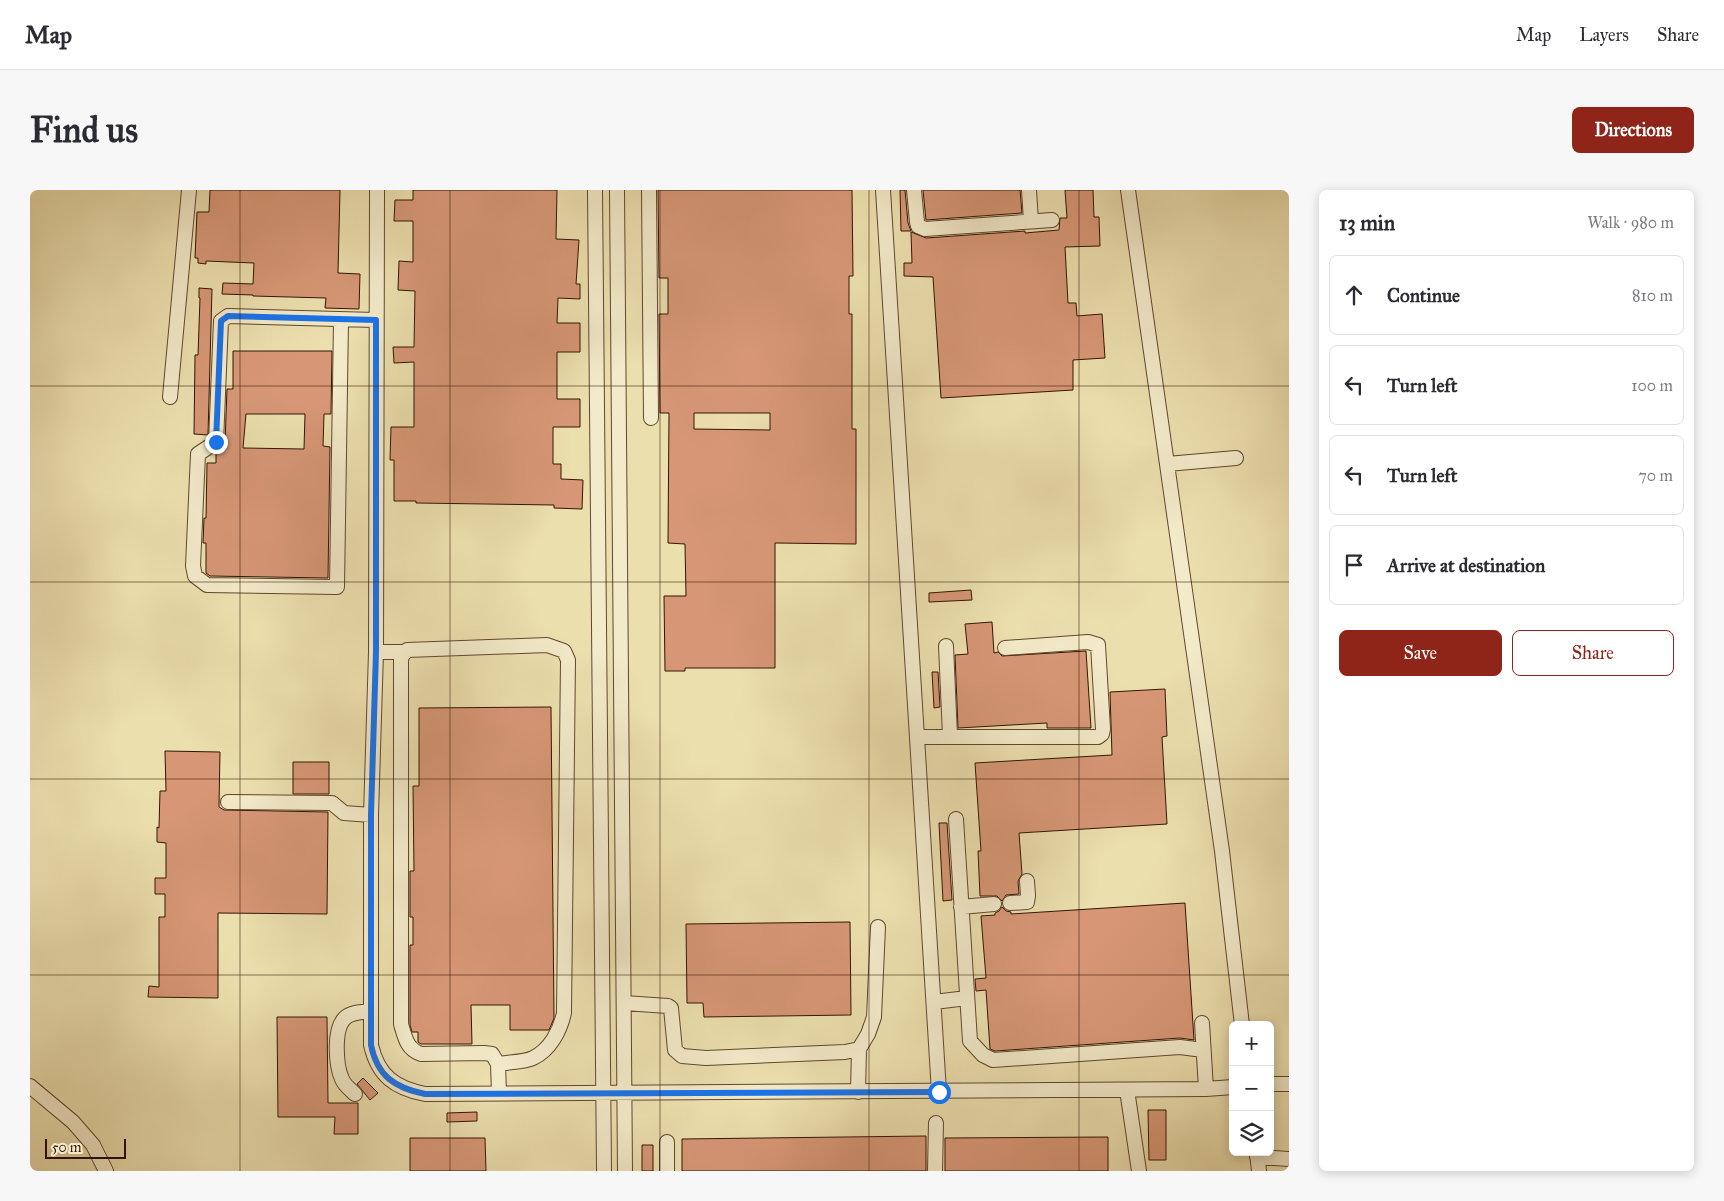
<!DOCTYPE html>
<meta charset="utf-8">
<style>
:root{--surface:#fff;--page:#f7f7f7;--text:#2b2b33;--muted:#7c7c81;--line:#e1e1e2;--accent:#8f2418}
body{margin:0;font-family:"IM FELL Great Primer",serif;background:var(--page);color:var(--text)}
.controls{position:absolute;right:15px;bottom:15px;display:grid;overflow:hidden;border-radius:8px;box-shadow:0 2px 12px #0003}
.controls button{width:45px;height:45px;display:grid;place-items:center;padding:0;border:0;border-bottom:1px solid var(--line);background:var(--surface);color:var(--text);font:25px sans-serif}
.scale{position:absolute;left:15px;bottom:12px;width:81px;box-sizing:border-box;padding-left:5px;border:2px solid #331403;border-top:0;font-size:14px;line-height:18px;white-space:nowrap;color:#331403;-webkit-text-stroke:4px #f3eaca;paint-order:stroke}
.stop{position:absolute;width:15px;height:15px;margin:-11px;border:4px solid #1a73e8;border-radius:50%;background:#fff}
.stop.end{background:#1a73e8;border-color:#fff;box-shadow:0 1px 5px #0008}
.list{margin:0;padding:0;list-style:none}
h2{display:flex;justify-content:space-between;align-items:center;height:65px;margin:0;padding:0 20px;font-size:21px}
h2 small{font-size:16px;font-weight:400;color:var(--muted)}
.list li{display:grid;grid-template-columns:32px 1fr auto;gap:15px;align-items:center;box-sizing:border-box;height:80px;margin:0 10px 10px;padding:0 10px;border:1px solid var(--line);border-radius:8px}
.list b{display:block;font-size:19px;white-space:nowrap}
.list em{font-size:16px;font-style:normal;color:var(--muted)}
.actions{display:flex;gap:10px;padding:15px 20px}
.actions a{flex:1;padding:11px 0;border:1px solid var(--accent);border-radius:8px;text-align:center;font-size:18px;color:var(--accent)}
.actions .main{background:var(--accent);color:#fff}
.icon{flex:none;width:28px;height:28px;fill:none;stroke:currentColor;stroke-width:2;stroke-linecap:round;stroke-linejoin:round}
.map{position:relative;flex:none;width:1259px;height:981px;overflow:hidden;border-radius:8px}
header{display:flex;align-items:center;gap:30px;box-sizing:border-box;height:70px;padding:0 25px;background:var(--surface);border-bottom:1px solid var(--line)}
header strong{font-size:24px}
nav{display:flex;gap:28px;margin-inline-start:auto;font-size:18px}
.intro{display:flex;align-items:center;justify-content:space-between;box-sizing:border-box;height:120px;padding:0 30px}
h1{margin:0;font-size:35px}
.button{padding:12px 22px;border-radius:8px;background:var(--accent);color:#fff;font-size:18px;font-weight:700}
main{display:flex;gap:30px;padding:0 30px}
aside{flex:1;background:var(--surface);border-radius:8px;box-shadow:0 2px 12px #0003}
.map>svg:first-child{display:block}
.building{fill:#d79776;stroke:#331403;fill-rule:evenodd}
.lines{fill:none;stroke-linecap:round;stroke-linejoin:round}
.minor-casing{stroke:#61472e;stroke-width:16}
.minor{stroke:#f3eaca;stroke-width:14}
.route{stroke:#1a73e8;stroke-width:6}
.grid{fill:none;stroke:#331403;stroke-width:1;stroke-opacity:0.55}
</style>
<header>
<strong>Map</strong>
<nav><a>Map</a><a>Layers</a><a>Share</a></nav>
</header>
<div class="intro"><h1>Find us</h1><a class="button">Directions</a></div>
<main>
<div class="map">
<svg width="1259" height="981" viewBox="0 0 1259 981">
<rect width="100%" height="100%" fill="#ecdfae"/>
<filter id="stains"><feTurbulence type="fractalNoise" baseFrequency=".004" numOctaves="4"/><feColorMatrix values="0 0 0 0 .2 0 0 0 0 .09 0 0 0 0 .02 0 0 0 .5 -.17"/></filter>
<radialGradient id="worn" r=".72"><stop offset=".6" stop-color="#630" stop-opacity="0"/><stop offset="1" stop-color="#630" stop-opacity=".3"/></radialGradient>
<!-- building -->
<path class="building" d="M180 0H310L308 83 330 84 329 119 295 118 296 108 223 106V105L192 104 193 93 223 94 224 73 176 71V74L168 73V68H165L167 22H179Z
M383 0H527L526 49 549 50 546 94H550V109L528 108 527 133H550V162H527V209H550V237H523V274H531V289L553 290 552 319 524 318V315L386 313V311H364V270H360L361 237H384V172L364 173 363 157H384L385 101 368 100 369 71 383 72V31H364L365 10H383Z
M628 0H822L823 86H819V124H822V239H826V354L745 353V478H655V481H635L634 406H656L655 354 638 353 639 223H630L629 124H638V88H629ZM664 223H740V240L664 239Z
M870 0H875L878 33 881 41H871Z
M893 0H990L992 23 896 30Z
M1035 0H1063L1064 27H1069L1070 56 1035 57 1038 113H1046L1047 126 1072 124 1075 168 1043 170V200L911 208 903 87 874 86V73H882L881 42 896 48 995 41V43L1029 40 1030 28H1037Z
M169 98 182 99 178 245 164 244 165 165H168L170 108H169Z
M203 161H302L301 224H294L293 256 300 257 298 388 180 386 176 383V353H173L174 328H176L177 273H186V263L193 257 195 253 197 199H203ZM216 224H275L274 259 213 258Z
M941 400 942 410 899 412V403Z
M962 432 964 463 968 462 972 466 1056 461 1061 538H1017V533L928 538 925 465 938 464 935 434Z
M902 482H908L910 517 904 518Z
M1135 499 1137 546 1132 547 1137 634 989 643 992 684 988 691 989 704 976 705 972 711 967 706H950L948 661H951L945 573 1082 565 1080 502Z
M521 517 524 828 522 833 519 840H480V815H441L442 854H391L388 852V842H382L380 835V755H383V727H380V681H384L383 596H389V518Z
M135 561 190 562 189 617 194 620 298 622 297 724 188 723V808L118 807 119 796 129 797V727H135V704H125V688H136V653L127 652V637L129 638 130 601H136Z
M263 572H299V604H263Z
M909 633H917L922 710 913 711Z
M1155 713 1164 850 1150 848 965 861 960 859 956 800 946 801 945 789 956 788 951 726 965 725V723L969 721 972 717 976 721 981 722V724Z
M820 732 821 825 674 827 673 813H657L656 734Z
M247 827H297L298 913H328V944H304L305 927H248Z
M333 888 348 903 340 910 327 894Z
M1118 920H1136V970H1119Z
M447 922V931L417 932V923Z
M896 946V981H652V949Z
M1078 947V981H915V948Z
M380 948H455L456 981H380Z
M612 955H623V981H612Z"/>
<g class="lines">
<defs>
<path id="minor" d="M347 0 346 462 341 625V855C348 886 365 898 395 904L1176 899 1203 897
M565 0 574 981
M587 0 595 981
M619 0 621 228
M853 0 909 902
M884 0 887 32 888 36 895 39 1022 30
M999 0 1001 31
M1098 0 1192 661 1212 835
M311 130 307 397 177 395 165 386 163 376 168 264 186 252 191 131 198 126 346 130
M140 207 159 0
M1137 274 1206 268
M916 456 920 546
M346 462H374
M887 547H1068L1072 544 1073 539 1068 455 1058 452 975 458
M198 612 302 613 314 623 341 625
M926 629 940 851 953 865 963 870 1150 857 1173 860
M980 713 997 712 998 706 997 691
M931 717 964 714
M904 812 937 808
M594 813 638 816 641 818 645 860 652 866 676 868 815 862 829 859 838 844 844 827 848 737
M1172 833 1176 899
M468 874C478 872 496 872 503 868 520 860 530 841 534 823L538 470 534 461 517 455 377 460 372 466 371 470V834C375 848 377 859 391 864L454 863 462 864 468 874 469 903
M1240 894H1259
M0 896 43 932 63 955 76 981
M1097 900 1109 981
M828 902 829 859
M325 904C321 900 314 895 312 889 306 876 303 839 315 828 321 822 333 822 341 821
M1227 962 1229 981
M1227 967 1259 969
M637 981V952
M905 981 906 933"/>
</defs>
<!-- minor casing -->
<use href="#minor" class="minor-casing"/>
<!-- minor -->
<use href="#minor" class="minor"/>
</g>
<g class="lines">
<!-- route -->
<path class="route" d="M186 252 191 131 198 126 346 130V462L341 625V855C347 886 365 898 395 904L909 902"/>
</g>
<!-- grid -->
<path class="grid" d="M210 0V981M420 0V981M630 0V981M839 0V981M1049 0V981M0 196H1259M0 392H1259M0 589H1259M0 785H1259"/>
<rect width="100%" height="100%" filter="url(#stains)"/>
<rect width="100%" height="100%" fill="url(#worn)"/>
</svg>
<div class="controls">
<button>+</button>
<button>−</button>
<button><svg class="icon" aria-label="layers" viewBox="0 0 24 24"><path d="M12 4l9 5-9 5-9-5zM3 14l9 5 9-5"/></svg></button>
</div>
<div class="scale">50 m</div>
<div class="stop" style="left:909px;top:902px"></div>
<div class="stop end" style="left:186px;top:252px"></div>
</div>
<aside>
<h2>13 min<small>Walk · 980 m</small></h2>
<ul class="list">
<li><svg class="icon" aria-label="ahead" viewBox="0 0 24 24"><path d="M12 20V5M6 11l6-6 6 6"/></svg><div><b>Continue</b></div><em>810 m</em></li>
<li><svg class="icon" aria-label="left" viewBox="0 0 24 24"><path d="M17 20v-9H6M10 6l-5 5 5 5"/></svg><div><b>Turn left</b></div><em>100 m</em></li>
<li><svg class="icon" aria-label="left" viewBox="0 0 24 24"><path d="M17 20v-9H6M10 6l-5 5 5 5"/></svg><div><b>Turn left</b></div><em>70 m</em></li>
<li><svg class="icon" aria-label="arrive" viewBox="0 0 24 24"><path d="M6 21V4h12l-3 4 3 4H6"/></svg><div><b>Arrive at destination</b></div></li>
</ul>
<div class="actions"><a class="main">Save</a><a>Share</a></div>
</aside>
</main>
